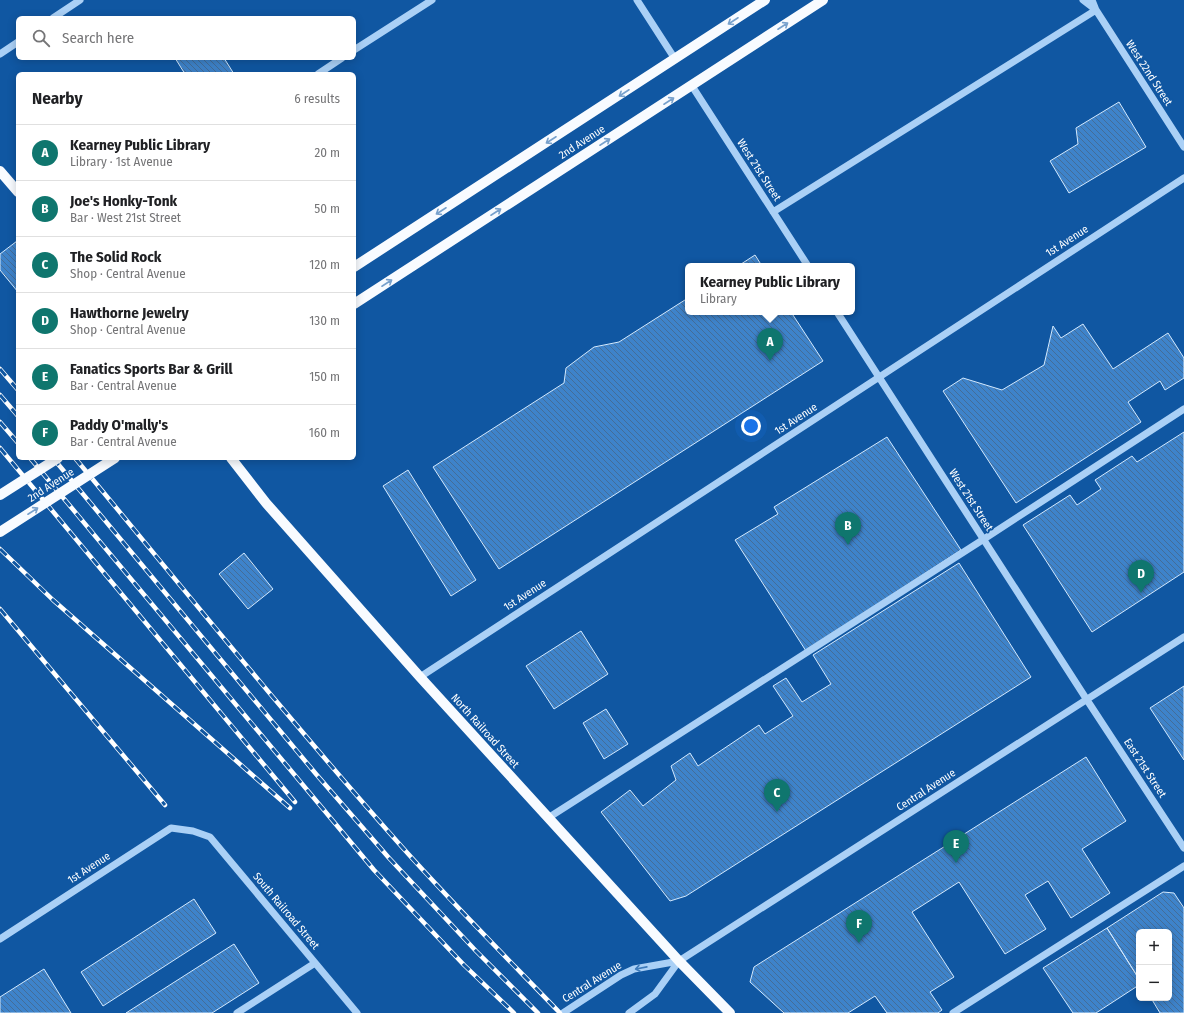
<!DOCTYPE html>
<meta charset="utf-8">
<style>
:root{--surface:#fff;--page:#f2f2f2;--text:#202124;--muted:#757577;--line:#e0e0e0;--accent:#0f766e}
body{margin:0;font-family:"Fira Sans Condensed",sans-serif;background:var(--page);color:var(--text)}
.controls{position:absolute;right:12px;bottom:12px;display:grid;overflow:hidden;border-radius:6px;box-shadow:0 2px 10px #0003}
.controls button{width:36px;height:36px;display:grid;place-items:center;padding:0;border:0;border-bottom:1px solid var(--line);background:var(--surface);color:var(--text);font:20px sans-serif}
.you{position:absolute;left:751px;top:426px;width:14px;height:14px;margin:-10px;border:3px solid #fff;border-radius:50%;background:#1a73e8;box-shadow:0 0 0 6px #1a73e833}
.badge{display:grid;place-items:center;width:26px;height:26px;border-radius:50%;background:var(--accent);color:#fff;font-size:13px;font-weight:700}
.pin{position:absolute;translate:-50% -33px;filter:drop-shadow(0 1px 2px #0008)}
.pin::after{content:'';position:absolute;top:21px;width:14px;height:12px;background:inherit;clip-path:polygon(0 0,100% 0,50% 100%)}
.popup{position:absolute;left:685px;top:263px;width:170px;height:52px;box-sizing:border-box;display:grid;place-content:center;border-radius:6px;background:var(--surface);filter:drop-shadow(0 1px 3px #0005);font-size:13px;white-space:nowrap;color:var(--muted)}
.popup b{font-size:15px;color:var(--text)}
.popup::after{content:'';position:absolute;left:50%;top:100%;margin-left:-8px;border:8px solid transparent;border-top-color:var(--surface)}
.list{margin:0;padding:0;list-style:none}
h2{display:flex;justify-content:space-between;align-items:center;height:52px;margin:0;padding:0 16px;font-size:17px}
h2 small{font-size:13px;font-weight:400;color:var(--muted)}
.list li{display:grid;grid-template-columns:26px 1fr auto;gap:12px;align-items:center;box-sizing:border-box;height:56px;padding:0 16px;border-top:1px solid var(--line)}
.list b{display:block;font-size:15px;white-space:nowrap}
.list p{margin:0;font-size:13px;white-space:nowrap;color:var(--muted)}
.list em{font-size:13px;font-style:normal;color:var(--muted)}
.icon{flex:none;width:22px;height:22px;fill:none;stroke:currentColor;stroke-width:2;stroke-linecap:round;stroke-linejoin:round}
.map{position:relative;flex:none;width:1184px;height:1013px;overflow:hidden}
.search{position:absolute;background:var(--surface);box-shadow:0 2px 10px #0003;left:16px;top:16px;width:340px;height:44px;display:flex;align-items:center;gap:10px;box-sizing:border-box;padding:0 14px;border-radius:6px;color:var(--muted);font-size:15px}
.panel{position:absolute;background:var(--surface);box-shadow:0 2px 10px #0003;left:16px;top:72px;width:340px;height:388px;border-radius:6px}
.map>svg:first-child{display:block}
.building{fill:url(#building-back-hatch);stroke:#d3e9fe}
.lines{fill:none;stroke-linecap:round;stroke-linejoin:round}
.minor{stroke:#aad0f6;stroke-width:7}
.major{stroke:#f8fbff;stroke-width:10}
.rail-casing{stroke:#fff;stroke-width:4.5}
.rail{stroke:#1057a2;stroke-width:3;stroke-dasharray:9;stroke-linecap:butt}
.major-bridge{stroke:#f8fbff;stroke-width:10}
.oneway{stroke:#78a1cc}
.oneway2{stroke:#3e7bbb}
.labels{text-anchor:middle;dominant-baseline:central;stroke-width:3.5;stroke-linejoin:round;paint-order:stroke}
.street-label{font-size:11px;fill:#fff;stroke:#1057a2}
</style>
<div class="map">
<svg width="1184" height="1013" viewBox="0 0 1184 1013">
<defs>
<pattern id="building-back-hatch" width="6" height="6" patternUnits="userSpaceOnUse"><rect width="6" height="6" fill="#3e83ca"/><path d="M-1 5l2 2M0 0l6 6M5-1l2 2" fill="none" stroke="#446d98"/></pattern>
</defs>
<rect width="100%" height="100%" fill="#1057a2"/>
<!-- building -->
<path class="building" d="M175 58H224L234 74H185Z
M1119 102 1146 147 1069 193 1050 161 1078 144 1076 128Z
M17 241 18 243V292L0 270V254Z
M755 255 762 266H738Z
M688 298V312H791L823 361 499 569 433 467 564 383 566 368 594 347 619 342Z
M1083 324 1113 369 1168 333 1184 358V378L1165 390 1160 381 1128 402 1141 422 1016 503 943 391 963 378 1002 390 1044 365 1053 326 1061 338Z
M1184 432V572L1092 632 1023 525 1070 495 1077 505 1101 489 1095 480 1132 456 1137 462Z
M887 437 961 550 806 651 735 540 778 514 774 507Z
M408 470 476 580 451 596 383 486Z
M244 553 273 589 248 609 219 574Z
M959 563 1031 677 686 896 670 901 601 812 630 790 643 806 676 780 671 766 690 753 698 766 759 725 765 734 793 716 773 686 786 678 802 702 831 684 813 655Z
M581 631 608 674 554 709 526 666Z
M1184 686V760L1150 708Z
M606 709 628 744 604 759 583 723Z
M1086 757 1126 821 1082 849 1110 893 1071 918 1048 881 1025 895 1046 929 1005 954 959 882 912 912 954 977 930 992 942 1010 938 1013H887L875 996 848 1013H784L750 982 754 967Z
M1163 892 1174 893 1184 908V1013H1160L1151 998H1169V932H1139V979L1107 928Z
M194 899 216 933 103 1006 81 972Z
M1107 928 1139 979V985L1096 1013H1073L1043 968Z
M234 944 259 983 212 1013H126Z
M44 969 71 1013H0V997Z"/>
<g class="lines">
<!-- minor -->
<path class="minor" d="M637 0 675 59
M1083 0 1096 10
M1092 0 1096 10 1184 147
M53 18 80 0
M354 50 432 0
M0 54 18 42
M318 74 342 58
M692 86 808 266
M773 212 1096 10
M837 312 1087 700 1184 848
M420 677 1184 178
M548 818 984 539 1184 409
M0 939 171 828 193 831 210 837 357 1013
M237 1013 315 963
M563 1013 621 975 634 969 679 961
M629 1013 655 994 679 961 1184 637
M953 1013 1184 866"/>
<!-- major -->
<path class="major" d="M0 171 18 192
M354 267 765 0
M354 304 823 0
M231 458 266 503 420 677 679 961 730 1013"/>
<defs>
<path id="rail" d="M0 369 18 390
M0 395 18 416
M0 422 18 443
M0 448 295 802
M30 458 374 870 464 965 514 1013
M53 458 316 774 389 858 476 951 538 1013
M75 458C183 588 289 720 402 847 453 904 507 958 560 1013
M0 549 53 600 290 808
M0 609 165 805"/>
</defs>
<!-- rail casing -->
<use href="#rail" class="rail-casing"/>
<!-- rail -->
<use href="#rail" class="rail"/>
<!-- major-bridge -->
<path class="major-bridge" d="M0 495 58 458
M0 532 115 458"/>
</g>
<!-- one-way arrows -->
<defs><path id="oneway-shaft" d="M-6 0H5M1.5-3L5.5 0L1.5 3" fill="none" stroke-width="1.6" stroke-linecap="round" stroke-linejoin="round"/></defs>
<g class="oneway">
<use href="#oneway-shaft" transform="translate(733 21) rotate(147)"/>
<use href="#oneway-shaft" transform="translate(783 26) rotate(-33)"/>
<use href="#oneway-shaft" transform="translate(624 93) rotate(147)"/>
<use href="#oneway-shaft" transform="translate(669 101) rotate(-33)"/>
<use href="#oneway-shaft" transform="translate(551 140) rotate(147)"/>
<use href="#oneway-shaft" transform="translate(605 142) rotate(-33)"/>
<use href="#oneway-shaft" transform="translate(441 211) rotate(147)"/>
<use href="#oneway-shaft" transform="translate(496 212) rotate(-33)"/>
<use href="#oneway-shaft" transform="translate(387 283) rotate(-33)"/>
<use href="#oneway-shaft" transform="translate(33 511) rotate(-33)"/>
</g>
<use class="oneway2" href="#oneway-shaft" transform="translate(641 968) rotate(169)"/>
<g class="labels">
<!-- street labels -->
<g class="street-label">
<text transform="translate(1149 73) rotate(57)">West 22nd Street</text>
<text transform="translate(582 142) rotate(-33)">2nd Avenue</text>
<text transform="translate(759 170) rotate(57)">West 21st Street</text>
<text transform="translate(1067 241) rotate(-33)">1st Avenue</text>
<text transform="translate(796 419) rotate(-33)">1st Avenue</text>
<text transform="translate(51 485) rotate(-33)">2nd Avenue</text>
<text transform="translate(971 500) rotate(57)">West 21st Street</text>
<text transform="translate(525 595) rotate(-33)">1st Avenue</text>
<text transform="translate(485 731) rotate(48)">North Railroad Street</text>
<text transform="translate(1145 768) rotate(57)">East 21st Street</text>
<text transform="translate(926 790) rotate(-33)">Central Avenue</text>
<text transform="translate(89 868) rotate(-33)">1st Avenue</text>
<text transform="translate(286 911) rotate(50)">South Railroad Street</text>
<text transform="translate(592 982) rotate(-32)">Central Avenue</text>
</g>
</g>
</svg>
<div class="controls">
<button>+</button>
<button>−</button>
</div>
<div class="you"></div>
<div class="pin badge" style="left:770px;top:361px">A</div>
<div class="popup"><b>Kearney Public Library</b>Library</div>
<div class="pin badge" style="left:848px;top:545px">B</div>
<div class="pin badge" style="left:777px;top:812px">C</div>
<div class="pin badge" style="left:1141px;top:593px">D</div>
<div class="pin badge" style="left:956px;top:863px">E</div>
<div class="pin badge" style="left:859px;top:943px">F</div>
<div class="search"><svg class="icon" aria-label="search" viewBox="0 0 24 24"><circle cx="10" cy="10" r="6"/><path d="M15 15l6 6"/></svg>Search here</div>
<section class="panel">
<h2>Nearby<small>6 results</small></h2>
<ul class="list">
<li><span class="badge">A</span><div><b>Kearney Public Library</b><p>Library · 1st Avenue</p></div><em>20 m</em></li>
<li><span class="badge">B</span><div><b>Joe's Honky-Tonk</b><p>Bar · West 21st Street</p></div><em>50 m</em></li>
<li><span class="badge">C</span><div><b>The Solid Rock</b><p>Shop · Central Avenue</p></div><em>120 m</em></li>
<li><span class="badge">D</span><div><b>Hawthorne Jewelry</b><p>Shop · Central Avenue</p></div><em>130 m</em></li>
<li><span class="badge">E</span><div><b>Fanatics Sports Bar &amp; Grill</b><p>Bar · Central Avenue</p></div><em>150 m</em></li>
<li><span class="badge">F</span><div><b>Paddy O'mally's</b><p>Bar · Central Avenue</p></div><em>160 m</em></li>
</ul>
</section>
</div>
